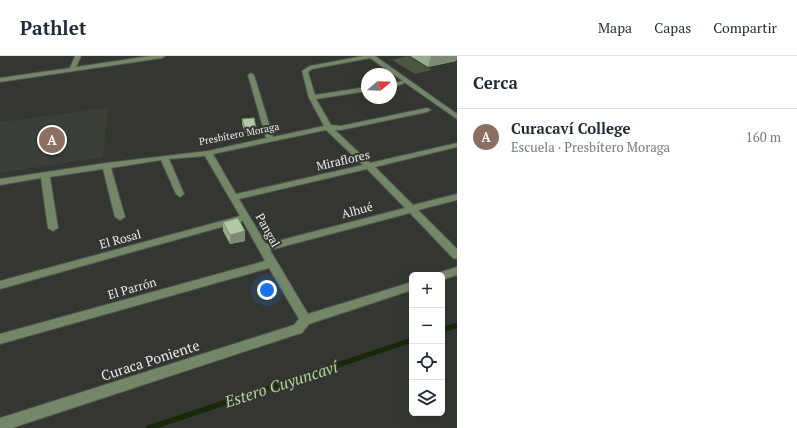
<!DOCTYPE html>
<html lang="es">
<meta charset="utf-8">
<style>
:root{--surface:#fff;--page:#f6f6f7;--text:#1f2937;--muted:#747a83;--line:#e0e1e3;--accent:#4e743f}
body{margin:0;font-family:"PT Serif",serif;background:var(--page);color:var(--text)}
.controls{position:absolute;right:12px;bottom:12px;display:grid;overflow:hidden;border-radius:6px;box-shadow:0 4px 16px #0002}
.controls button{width:36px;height:36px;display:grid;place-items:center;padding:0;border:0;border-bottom:1px solid var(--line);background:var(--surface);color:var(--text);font:20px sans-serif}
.compass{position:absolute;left:361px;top:12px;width:36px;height:36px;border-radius:50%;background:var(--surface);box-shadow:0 4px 16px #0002;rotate:71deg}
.you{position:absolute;left:267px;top:234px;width:14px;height:14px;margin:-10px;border:3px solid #fff;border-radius:50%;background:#1a73e8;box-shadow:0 0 0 6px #1a73e833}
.badge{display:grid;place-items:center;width:26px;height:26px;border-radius:50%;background:var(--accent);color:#fff;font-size:13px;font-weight:700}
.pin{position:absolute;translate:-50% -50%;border:2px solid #fff;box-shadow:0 1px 4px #0006}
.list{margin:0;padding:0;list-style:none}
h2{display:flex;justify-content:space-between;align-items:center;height:52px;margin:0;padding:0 16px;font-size:17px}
h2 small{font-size:13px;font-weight:400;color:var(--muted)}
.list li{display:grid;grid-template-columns:26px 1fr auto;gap:12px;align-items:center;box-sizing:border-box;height:56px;padding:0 16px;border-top:1px solid var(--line)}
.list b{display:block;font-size:15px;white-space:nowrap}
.list p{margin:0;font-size:13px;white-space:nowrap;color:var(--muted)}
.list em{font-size:13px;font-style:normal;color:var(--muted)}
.icon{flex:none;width:22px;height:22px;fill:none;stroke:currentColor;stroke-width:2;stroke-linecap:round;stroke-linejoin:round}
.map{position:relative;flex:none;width:457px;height:372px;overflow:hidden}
header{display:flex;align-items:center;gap:24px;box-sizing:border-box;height:56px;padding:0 20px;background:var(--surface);border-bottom:1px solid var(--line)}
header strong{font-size:19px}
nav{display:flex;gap:22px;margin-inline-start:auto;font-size:14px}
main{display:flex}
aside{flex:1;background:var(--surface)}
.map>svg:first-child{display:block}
.built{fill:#3a4037}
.green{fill:#4a5741}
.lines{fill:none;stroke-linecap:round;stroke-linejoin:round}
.stream{stroke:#18280a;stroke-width:5.5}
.minor-casing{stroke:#50534e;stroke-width:2}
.minor{fill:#738667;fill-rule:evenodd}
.wall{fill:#99ab8d}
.shaded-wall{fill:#7d8b73}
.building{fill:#b2c7a4;stroke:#7d8b73}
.labels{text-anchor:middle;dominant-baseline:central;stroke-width:4;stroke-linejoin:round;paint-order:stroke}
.far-street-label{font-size:10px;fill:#e9ebe8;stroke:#333631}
.street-label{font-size:12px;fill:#e9ebe8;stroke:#333631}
.near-street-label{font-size:14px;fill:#e9ebe8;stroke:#333631}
.near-water-label{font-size:16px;font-style:italic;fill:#b2d39b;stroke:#333631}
</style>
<header>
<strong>Pathlet</strong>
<nav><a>Mapa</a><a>Capas</a><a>Compartir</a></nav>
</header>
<main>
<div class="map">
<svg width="457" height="372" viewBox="0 0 457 372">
<rect width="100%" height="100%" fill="#333631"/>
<!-- built -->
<path class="built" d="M108 52 103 101 0 117V66Z"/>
<!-- green -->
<path class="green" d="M408 0 432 14 415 18 392 4Z"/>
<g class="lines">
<!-- stream -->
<path class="stream" d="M442 274 457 269
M149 372 412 284"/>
<defs>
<path id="minor" d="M75 0H81L76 11 150 0H165L162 2 0 26V22L70 12Z
M363 0H375L457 58V63L404 26 403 28 391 31V27L403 25 370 2 312 13 308 16 315 39 367 31V35L316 43 331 69 341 70 427 52 431 54 427 56 341 74H335L370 107 457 87V91L375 111 413 149 457 138V144L418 154 457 193V203L453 202 410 157 270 194 308 258 412 226V234L309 268 302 277 298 278 12 372H0V362L294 269 299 263 269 212 0 288V278L265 205 243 165 0 233V225L240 160 205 100 169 103 184 138 180 141 176 138 161 104 111 112 125 161 120 164 115 161 103 113 50 121 58 172 53 175 48 172 41 122 0 129V123L106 107 208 95 266 82 248 19 251 17 254 19 273 81 324 70 309 42 302 15 310 10ZM326 74 363 109 236 138 213 98ZM367 113 405 152 266 188 239 143Z
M457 211V219L442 224V219H437L438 217Z"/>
</defs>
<!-- minor casing -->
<use href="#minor" class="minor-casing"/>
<!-- minor -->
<use href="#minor" class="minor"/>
</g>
<!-- wall -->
<path class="wall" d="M410 0H457V3L456 5 428 11Z
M242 63 256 71V76L245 77 242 68Z
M223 166 245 185 230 188 223 175Z"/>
<!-- shaded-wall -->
<path class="shaded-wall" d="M431 0H457V3L456 5 428 11Z
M245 175V185L230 188V179Z"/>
<!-- building -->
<path class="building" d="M254 62 256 71 245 72 242 63Z
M238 162 245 175 230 179 223 166Z"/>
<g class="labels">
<!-- far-street labels -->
<g class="far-street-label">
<text transform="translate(239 78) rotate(-11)">Presbítero Moraga</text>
</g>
<!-- street labels -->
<g class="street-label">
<text transform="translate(343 104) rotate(-13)">Miraflores</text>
<text transform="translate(357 154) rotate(-15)">Alhué</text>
<text transform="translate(268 174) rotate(61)">Pangal</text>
<text transform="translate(120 183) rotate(-15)">El Rosal</text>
<text transform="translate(132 232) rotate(-16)">El Parrón</text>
</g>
<!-- near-street labels -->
<g class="near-street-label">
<text transform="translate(150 304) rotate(-18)">Curaca Poniente</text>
</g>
<!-- near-water labels -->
<g class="near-water-label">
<text transform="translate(281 328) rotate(-18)">Estero Cuyuncaví</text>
</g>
</g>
</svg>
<div class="controls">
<button>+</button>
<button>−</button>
<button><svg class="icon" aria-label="locate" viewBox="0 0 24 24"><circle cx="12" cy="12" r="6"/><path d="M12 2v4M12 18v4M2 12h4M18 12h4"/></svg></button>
<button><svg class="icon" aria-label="layers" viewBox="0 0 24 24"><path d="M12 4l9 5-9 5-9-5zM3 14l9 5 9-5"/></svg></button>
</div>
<svg class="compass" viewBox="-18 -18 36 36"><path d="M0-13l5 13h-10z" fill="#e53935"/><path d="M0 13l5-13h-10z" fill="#747a83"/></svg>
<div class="you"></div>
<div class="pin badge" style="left:52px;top:84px;background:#8d6e63">A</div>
</div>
<aside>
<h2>Cerca<small></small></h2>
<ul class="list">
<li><span class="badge" style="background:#8d6e63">A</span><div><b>Curacaví College</b><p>Escuela · Presbítero Moraga</p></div><em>160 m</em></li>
</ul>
</aside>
</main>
